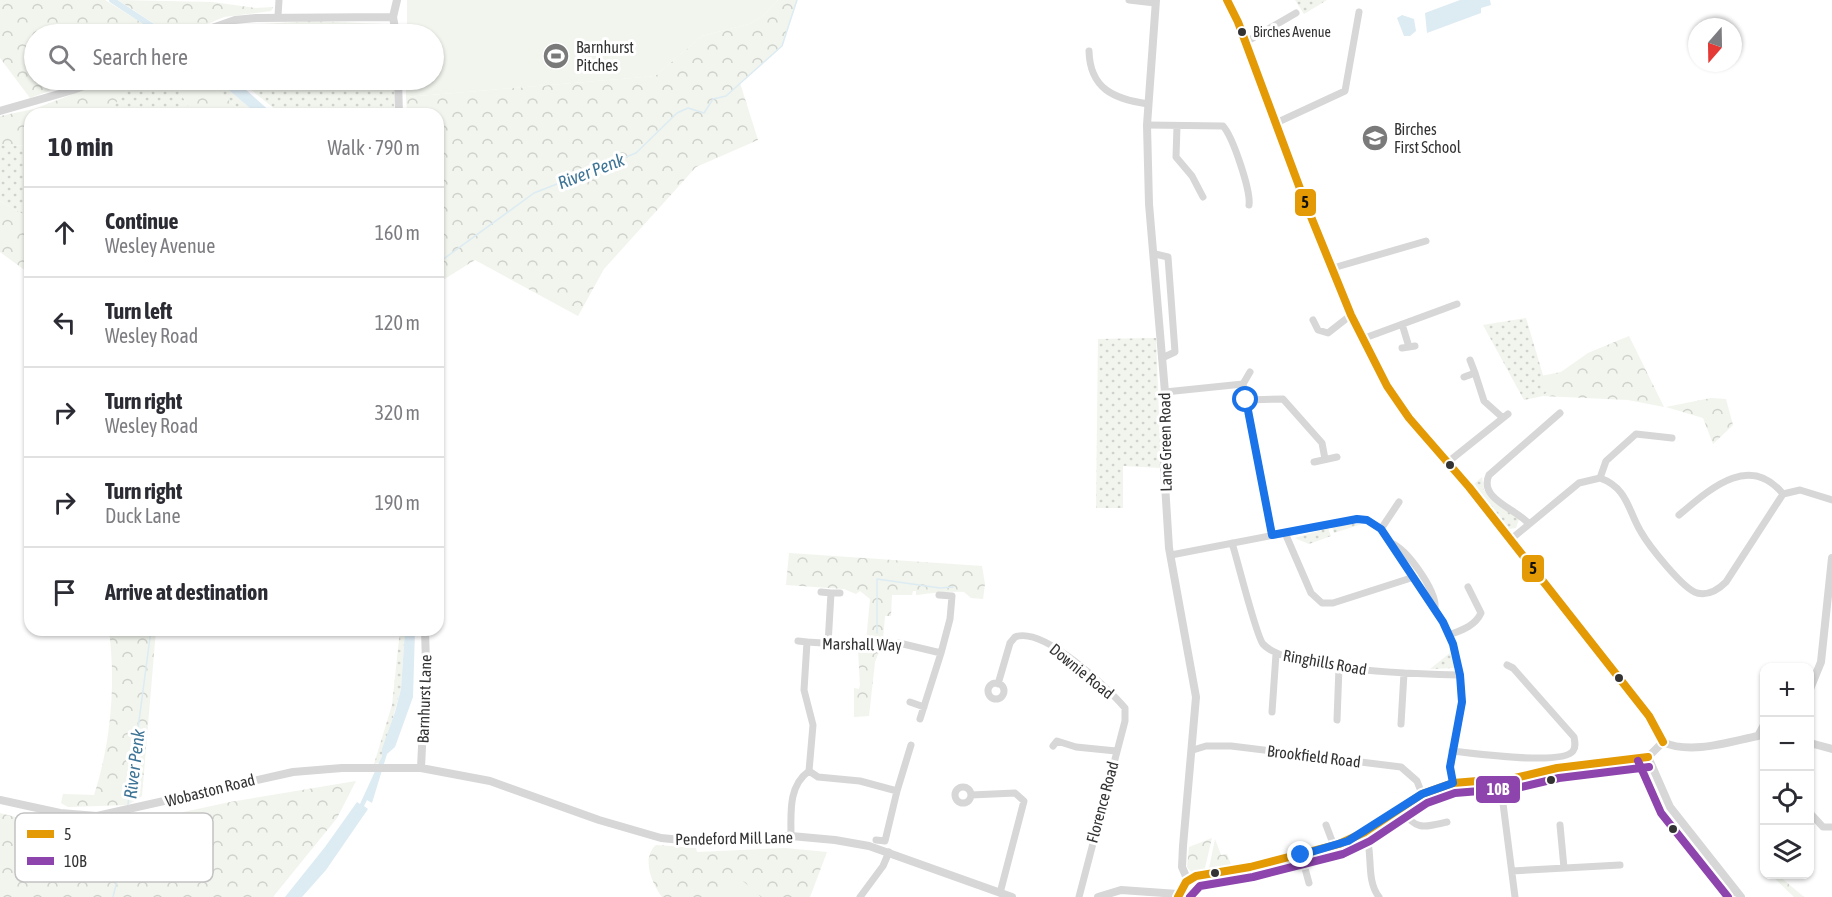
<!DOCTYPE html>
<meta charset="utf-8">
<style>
:root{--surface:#fff;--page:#f2f2f3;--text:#2b2b33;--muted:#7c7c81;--line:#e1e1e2}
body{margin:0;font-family:"Asap Condensed",sans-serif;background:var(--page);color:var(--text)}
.controls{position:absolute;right:18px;bottom:18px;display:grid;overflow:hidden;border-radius:12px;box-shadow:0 2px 4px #0004}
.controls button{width:54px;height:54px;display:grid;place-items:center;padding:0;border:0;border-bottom:2px solid var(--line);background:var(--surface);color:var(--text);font:30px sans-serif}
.compass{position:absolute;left:1688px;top:18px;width:54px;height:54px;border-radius:50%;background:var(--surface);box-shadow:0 2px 4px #0004;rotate:200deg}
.stop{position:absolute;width:18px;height:18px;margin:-14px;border:4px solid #1a73e8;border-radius:50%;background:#fff}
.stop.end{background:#1a73e8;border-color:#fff;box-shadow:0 2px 6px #0008}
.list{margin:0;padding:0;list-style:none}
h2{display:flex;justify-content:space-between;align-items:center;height:78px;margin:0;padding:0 24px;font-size:26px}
h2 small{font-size:20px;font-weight:400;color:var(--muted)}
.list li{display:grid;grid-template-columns:39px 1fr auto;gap:18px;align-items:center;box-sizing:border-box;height:90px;padding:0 24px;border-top:2px solid var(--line)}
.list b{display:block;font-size:22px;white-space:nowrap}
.list p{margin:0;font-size:20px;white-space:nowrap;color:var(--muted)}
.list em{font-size:20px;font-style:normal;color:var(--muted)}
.icon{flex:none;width:33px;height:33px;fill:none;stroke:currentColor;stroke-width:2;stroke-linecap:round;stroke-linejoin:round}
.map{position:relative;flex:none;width:1832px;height:897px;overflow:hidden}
.search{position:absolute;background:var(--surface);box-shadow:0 2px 4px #0004;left:24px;top:24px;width:420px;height:66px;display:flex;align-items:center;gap:15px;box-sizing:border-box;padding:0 21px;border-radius:33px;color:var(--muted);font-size:22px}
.panel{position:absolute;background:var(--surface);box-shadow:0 2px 4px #0004;left:24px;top:108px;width:420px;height:528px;border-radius:18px}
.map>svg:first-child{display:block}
.grass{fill:url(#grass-dots)}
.forest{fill:url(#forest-crowns)}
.garden{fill:#f1f5ed}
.water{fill:#ddebf3}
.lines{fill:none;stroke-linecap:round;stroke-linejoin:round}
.stream{stroke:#ddebf3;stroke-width:1.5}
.canal{stroke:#ddebf3;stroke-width:6}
.minor{stroke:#d7d7d7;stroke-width:7}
.tertiary{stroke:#d7d7d7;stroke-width:8}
.bus-1-casing{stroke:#fff;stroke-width:12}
.bus-2-casing{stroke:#fff;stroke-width:12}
.bus-1{stroke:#e39a05;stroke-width:8}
.bus-2{stroke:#8e44ad;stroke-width:8}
.route{stroke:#1a73e8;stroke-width:8}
.bus-dot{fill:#333;stroke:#fff;stroke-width:2}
.labels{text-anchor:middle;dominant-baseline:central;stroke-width:6;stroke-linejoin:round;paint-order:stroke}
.bus-label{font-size:14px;fill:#333;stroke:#fff;text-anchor:start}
.poi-label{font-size:16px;fill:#333;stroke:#fff;text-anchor:start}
.street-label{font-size:16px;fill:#333;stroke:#fff}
.water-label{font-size:18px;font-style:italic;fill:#3f7597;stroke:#fff}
.key{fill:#fff;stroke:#c2c2c2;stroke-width:1.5}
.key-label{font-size:16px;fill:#333}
.line-badge{stroke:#fff;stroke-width:2}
.badge-label{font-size:16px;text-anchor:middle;font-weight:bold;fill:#fff}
.pale-badge-label{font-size:16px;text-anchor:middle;font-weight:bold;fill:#111}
</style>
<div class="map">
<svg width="1832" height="897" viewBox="0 0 1832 897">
<defs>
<pattern id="grass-dots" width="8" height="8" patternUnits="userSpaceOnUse" patternTransform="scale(1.5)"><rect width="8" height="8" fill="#f1f5ed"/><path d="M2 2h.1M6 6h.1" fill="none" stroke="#cfd2cc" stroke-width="1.8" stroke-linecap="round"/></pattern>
<pattern id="forest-crowns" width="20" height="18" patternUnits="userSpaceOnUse" patternTransform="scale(1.5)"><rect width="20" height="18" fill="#f1f5ed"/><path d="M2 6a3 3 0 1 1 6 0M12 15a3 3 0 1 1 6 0" fill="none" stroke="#cfd2cc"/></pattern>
</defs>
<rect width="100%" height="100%" fill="#fff"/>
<!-- grass -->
<path class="grass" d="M1295 0H1327L1304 14Z
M312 21 384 24 394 34H208L230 26Z
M136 80H178L180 93 194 114H106Z
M204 80H217L257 114H245Z
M239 80H394V114H281Z
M0 145 30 146V218L0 201Z
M1526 318 1548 392 1543 396 1524 400 1483 325Z
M1156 338 1161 468 1123 466V508H1096L1098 339Z
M1482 477 1484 490 1495 503 1519 519 1516 528 1509 529 1474 484Z
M1348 524H1362L1334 533 1332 527Z
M1328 528 1331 536 1309 544 1295 538Z
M400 630H405L401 689 382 756 379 763 374 764 392 705Z
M1450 653 1456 666 1454 668 1430 669Z"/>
<!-- forest -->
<path class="forest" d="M0 0H105L160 34H34V80H79L30 98 0 58Z
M118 0 212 2 256 8 273 7 271 11 224 17 183 34H170Z
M778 0H797L782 46 740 83 758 140 696 167 604 269 578 316 475 260 438 283V114H407L406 97 655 76 702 36 749 24 763 16Z
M110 80H136L107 113 30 114V146L0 145V116L34 109Z
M178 80H204L245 114H194L180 93Z
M0 201 30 218V274L0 252Z
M1629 336 1664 407 1628 400 1543 396 1547 392 1541 376 1561 372 1588 353Z
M1711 398 1726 399 1733 425 1713 444 1703 418 1666 407Z
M789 553 982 566 985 584 983 599 971 598 964 592C946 591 934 593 916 595V591H913L912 595H892L891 616H885L883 639 866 642 870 599 860 591 856 594 844 589 786 585Z
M109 630H156L142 796 128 805 68 807 61 803 63 794 94 795C111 743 116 684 109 630Z
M880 649 875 662 869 716 854 717V688L859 689 860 685 858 650Z
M356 781 337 818 273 897H0V813L23 819 114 827 230 802Z
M1212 838 1204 872 1193 874 1187 867 1189 847Z
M1215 839 1221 855 1227 854 1232 867 1208 873Z
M656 845 696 848 697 852 785 848 827 852 810 897H662C652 884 641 858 656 845Z
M1771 875H1778L1804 897H1794Z"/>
<!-- garden -->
<path class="garden" d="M407 0H778L763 16 749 24 702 36 655 76 406 97V80H434V34H407Z
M681 864 695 877 689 883 675 870Z
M735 874 761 897H714Z"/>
<!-- water -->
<path class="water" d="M1460 0H1490L1491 5 1481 8V13L1427 33 1425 13Z
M1402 15 1414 19 1416 31 1410 36H1404L1397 18Z
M217 80H235L273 114H257Z
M405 630H415L413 697 395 747 387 754 372 803 367 800 364 806 368 809 326 870 302 897H285L325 847 357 802 360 804 382 756V749L395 712 401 689Z"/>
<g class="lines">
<!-- stream -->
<path class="stream" d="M438 263 534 193 636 153 677 113 688 108 704 113 713 99 726 96 782 46 797 0
M877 633V579L940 588 953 587
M128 804 151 630
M113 897 122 861 120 846 125 832 127 812"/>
<!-- canal -->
<path class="canal" d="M112 0 164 34"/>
<!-- minor -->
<path class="minor" d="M1129 0 1155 3
M278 16 279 0
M1246 42 1296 13
M1089 51C1090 89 1114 99 1148 104
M1276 123 1345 91 1359 12
M1147 125 1223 126C1233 137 1251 191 1249 205
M1177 126 1176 157 1192 176 1203 197
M1155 254 1168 257 1175 352 1162 358
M1333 268 1426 241
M1313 320 1318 330 1328 333 1351 315
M1402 324 1409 347
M1362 339 1457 304
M1402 348 1415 346
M1475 373 1484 401 1503 418
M1464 377 1475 373 1470 360
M1243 384 1272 535
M1165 392 1243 384 1250 372
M1247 400 1283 399 1322 443 1325 459
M1314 462 1337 457
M1448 462 1508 414
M1600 478C1628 488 1628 511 1641 532 1649 546 1683 589 1697 593 1709 596 1718 590 1726 582L1783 494
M1679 515C1709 490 1749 452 1783 494L1800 490 1832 500
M1529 524C1517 509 1478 499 1489 475L1560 413
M1381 529 1399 502
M1285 533 1311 593 1322 603H1333L1411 578
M1510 540 1579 483 1600 478 1606 461 1636 434 1672 438
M1232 543C1237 558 1256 636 1263 644 1288 671 1421 674 1460 675
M1391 543C1407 549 1437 591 1435 608
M1171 555 1357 519 1367 520 1381 529 1443 622 1453 644 1460 675 1462 703 1450 767 1453 783
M821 592 831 593
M939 595 952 596 950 619 941 653
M1449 635C1462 630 1475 626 1481 613L1468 587
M798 641 807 642
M828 644 831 593H840
M988 691a8 8 0 1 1 16 0a8 8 0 1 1-16 0Z
M998 684 1010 643 1015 637C1043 626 1107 687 1125 708V721L1079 897
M910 702 924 707
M1272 712 1276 654
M1337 720 1339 667
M1401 724 1404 673
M1053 746 1057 741 1076 747 1116 751
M1193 750 1206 746H1231L1401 767 1417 781 1422 794
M1452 751C1472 753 1562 766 1573 751 1576 747 1575 742 1574 737L1513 668 1507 665
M809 771 818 777 860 781 897 791 885 841 876 840
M1500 780 1515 897
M955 795a8 8 0 1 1 16 0a8 8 0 1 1-16 0Z
M897 791 911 745
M971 795 1015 793 1024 801 1000 893
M1400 809C1416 830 1422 828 1447 822
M1810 813 1823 827H1832
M1326 825 1334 846
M1560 825 1564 868
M1365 832C1374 852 1365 879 1379 897
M791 836C791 813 788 786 809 771L813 725 804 690 807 642 871 646 899 643 941 653 920 719
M1301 854 1309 883
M1512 871 1620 865
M860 897 883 866 889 852
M1728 897 1735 891"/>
<!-- tertiary -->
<path class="tertiary" d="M1156 0 1147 125 1149 204 1165 392 1164 468 1169 548 1196 697 1183 846 1182 867 1188 881
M1227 0 1238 22 1305 202 1351 315 1387 386 1409 418 1469 487 1649 716 1663 742
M195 34 235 20 256 18 393 17
M396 34 393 17 397 0
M398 80 399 114
M0 111 73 90 100 80
M1810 689 1821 662 1832 558
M1663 742C1690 755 1729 742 1758 736L1764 725
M1810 743 1832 749
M1648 757 1670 807 1741 897
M1648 757 1663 742
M421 768 426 663 425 630
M0 800 60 813 97 816 293 772 342 768H421L490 781 599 820 661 838 701 842 791 836 835 840 869 846 1012 897
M1098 897 1121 890 1178 894
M1178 897 1186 882 1196 876 1250 867 1339 844 1365 832 1422 794 1453 783 1515 778 1557 768 1648 757"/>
<defs>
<path id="bus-1" d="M1227 0 1238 22 1305 202 1351 315 1387 386 1409 418 1469 487 1649 716 1663 742
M1178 897 1186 882 1196 876 1250 867 1339 844 1365 832 1422 794 1453 783 1515 778 1557 768 1648 757"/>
<path id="bus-2" d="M1638 761 1661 813 1728 897
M1190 897 1200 886 1253 877 1343 854 1370 841 1427 803 1455 793 1517 788 1559 778 1649 767"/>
</defs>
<!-- bus-1 casing -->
<use href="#bus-1" class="bus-1-casing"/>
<!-- bus-2 casing -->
<use href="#bus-2" class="bus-2-casing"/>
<!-- bus-1 -->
<use href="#bus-1" class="bus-1"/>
<!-- bus-2 -->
<use href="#bus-2" class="bus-2"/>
</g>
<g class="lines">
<!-- route -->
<path class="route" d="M1246 400 1272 535 1357 519 1367 520 1381 529 1443 622 1453 644 1460 675 1462 702 1450 767 1453 783 1422 794 1348 841 1301 855"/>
</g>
<!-- icons -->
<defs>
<symbol id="stadium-disc" viewBox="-11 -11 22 22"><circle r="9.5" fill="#7a7a7a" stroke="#fff"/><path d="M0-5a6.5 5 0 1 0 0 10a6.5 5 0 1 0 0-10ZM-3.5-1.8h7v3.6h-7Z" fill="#fff"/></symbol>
<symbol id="school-disc" viewBox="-11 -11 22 22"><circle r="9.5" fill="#7a7a7a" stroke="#fff"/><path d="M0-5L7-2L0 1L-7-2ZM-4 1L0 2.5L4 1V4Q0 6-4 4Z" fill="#fff"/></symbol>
</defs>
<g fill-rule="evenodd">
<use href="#stadium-disc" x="541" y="41" width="30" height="30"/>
<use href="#school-disc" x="1360" y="123" width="30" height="30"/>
</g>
<!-- markers -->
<g class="bus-dot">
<circle cx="1242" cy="32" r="5"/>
<circle cx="1450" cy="465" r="5"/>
<circle cx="1619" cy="678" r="5"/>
<circle cx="1551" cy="780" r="5"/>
<circle cx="1673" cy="829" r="5"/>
<circle cx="1215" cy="873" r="5"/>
</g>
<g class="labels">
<!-- bus labels -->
<g class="bus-label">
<text x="1253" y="32">Birches Avenue</text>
</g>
<!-- poi labels -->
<g class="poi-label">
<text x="576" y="47">Barnhurst<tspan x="576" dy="18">Pitches</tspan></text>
<text x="1394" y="129">Birches<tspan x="1394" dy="18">First School</tspan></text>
</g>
<!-- street labels -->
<g class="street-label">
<text transform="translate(1165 442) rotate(-91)">Lane Green Road</text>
<text transform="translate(862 644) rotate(1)">Marshall Way</text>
<text transform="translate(1325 662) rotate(10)">Ringhills Road</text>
<text transform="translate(1082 671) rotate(39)">Downie Road</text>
<text transform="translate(424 699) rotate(-88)">Barnhurst Lane</text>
<text transform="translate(1314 756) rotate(7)">Brookfield Road</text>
<text transform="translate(210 790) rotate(-14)">Wobaston Road</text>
<text transform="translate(1102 802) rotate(-75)">Florence Road</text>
<text transform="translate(734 838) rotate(-1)">Pendeford Mill Lane</text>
</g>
<!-- water labels -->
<g class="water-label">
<text transform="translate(591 171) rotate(-21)">River Penk</text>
<text transform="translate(134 764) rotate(-83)">River Penk</text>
</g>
</g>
<!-- legend -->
<rect x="15" y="813" width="198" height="69" rx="9" class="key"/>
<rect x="27" y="830" width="27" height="8" fill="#e39a05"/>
<rect x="27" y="857" width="27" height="8" fill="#8e44ad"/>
<g class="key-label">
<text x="64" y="840">5</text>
<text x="64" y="867">10B</text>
</g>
<g class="line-badge">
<rect x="1294" y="188" width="23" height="29" rx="6" fill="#e39a05"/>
<rect x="1521" y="554" width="24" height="29" rx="6" fill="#e39a05"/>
<rect x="1475" y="775" width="46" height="29" rx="6" fill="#8e44ad"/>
</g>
<g class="badge-label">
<text x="1498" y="795">10B</text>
</g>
<g class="pale-badge-label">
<text x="1305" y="208">5</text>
<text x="1533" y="574">5</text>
</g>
</svg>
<div class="controls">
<button>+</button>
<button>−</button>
<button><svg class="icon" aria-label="locate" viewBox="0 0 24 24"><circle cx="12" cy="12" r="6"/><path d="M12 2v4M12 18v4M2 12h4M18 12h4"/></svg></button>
<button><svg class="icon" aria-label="layers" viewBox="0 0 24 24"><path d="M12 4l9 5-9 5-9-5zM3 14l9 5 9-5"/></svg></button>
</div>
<svg class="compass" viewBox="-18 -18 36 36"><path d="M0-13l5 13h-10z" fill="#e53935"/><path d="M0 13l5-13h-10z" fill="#7c7c81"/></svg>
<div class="stop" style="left:1246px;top:400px"></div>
<div class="stop end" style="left:1301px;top:855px"></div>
<div class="search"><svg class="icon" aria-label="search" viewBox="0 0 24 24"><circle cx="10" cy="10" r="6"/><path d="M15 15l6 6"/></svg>Search here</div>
<section class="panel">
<h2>10 min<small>Walk · 790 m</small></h2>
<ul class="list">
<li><svg class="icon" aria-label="ahead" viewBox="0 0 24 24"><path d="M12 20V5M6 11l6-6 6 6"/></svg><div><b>Continue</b><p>Wesley Avenue</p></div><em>160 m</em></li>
<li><svg class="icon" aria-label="left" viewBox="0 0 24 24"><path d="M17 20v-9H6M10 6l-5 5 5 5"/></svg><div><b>Turn left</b><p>Wesley Road</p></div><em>120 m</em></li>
<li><svg class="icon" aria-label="right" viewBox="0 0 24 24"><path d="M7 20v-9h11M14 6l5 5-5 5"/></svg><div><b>Turn right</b><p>Wesley Road</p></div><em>320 m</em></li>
<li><svg class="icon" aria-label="right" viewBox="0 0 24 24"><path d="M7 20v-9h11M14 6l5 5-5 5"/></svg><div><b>Turn right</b><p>Duck Lane</p></div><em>190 m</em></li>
<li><svg class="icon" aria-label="arrive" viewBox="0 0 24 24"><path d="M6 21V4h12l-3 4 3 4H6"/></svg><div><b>Arrive at destination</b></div></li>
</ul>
</section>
</div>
